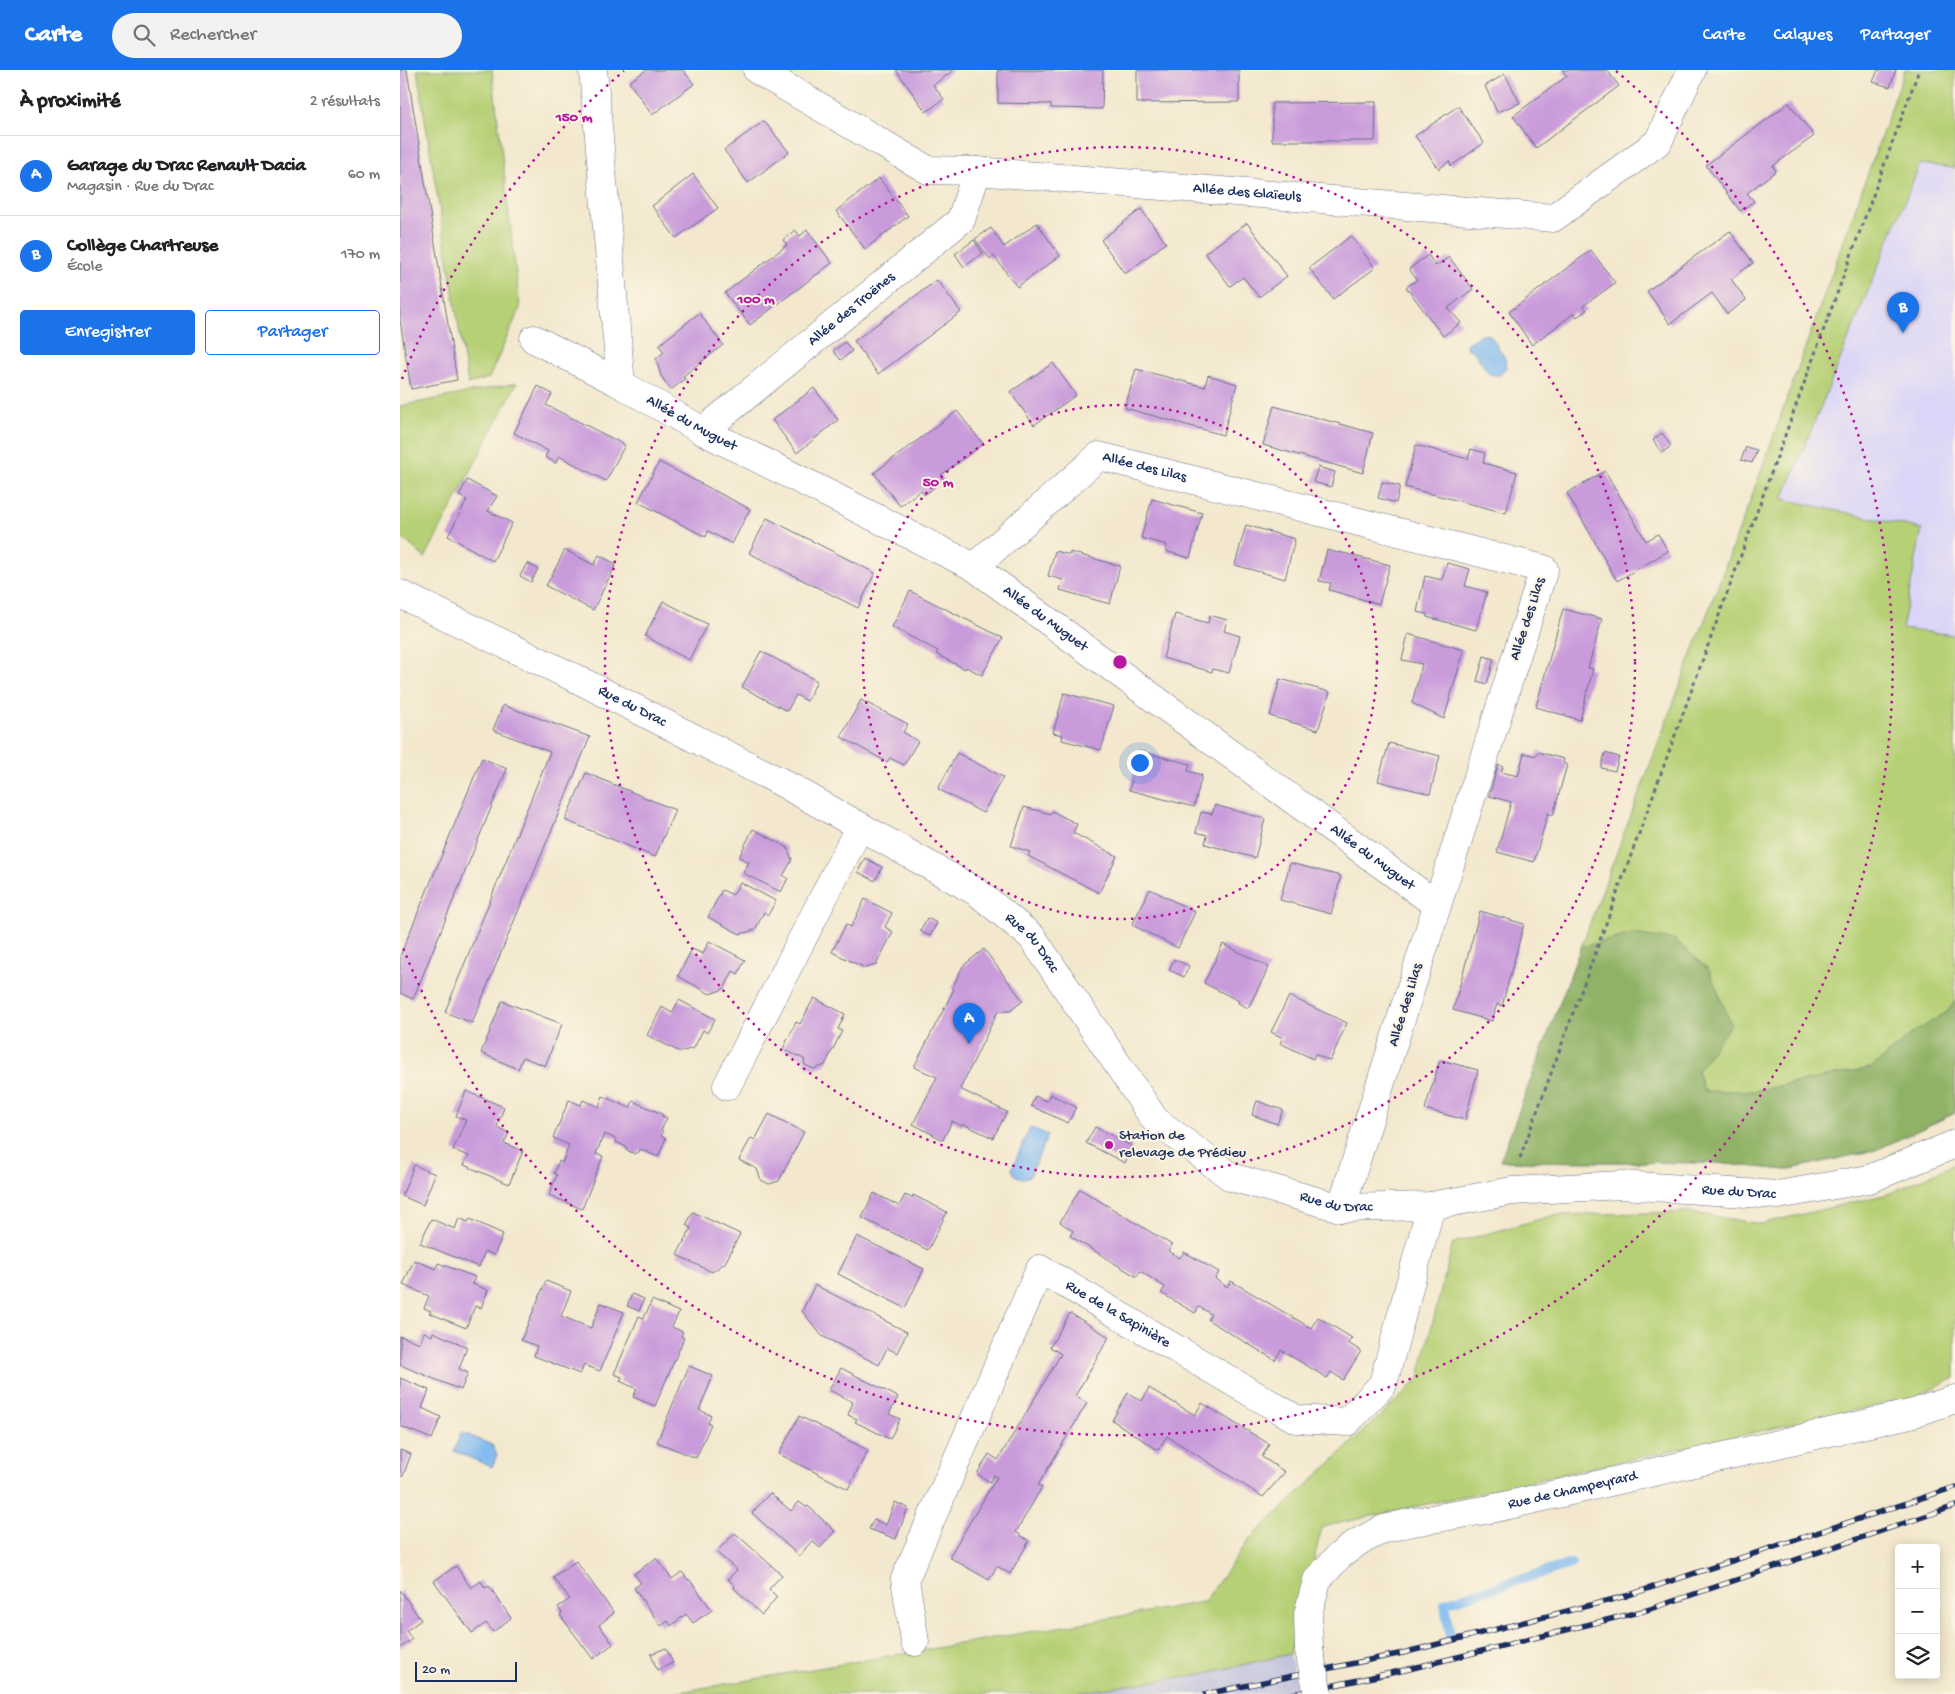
<!DOCTYPE html>
<html lang="fr">
<meta charset="utf-8">
<style>
:root{--surface:#fff;--page:#f2f2f2;--text:#202124;--muted:#757577;--line:#e0e0e0;--accent:#1a73e8}
body{margin:0;font-family:"Gochi Hand",sans-serif;background:var(--page);color:var(--text)}
.controls{position:absolute;right:15px;bottom:15px;display:grid;overflow:hidden;border-radius:5px;box-shadow:0 2px 12px #0003}
.controls button{width:45px;height:45px;display:grid;place-items:center;padding:0;border:0;border-bottom:1px solid var(--line);background:var(--surface);color:var(--text);font:25px sans-serif}
.scale{position:absolute;left:15px;bottom:12px;width:102px;box-sizing:border-box;padding-left:5px;border:2px solid #1b2f5e;border-top:0;font-size:14px;line-height:18px;white-space:nowrap;color:#1b2f5e;-webkit-text-stroke:4px #fcf5e5;paint-order:stroke}
.you{position:absolute;left:739px;top:692px;width:18px;height:18px;margin:-12px;border:4px solid #fff;border-radius:50%;background:#1a73e8;box-shadow:0 0 0 8px #1a73e833}
.badge{display:grid;place-items:center;width:32px;height:32px;border-radius:50%;background:var(--accent);color:#fff;font-size:16px;font-weight:700}
.pin{position:absolute;translate:-50% -41px;filter:drop-shadow(0 1px 2px #0008)}
.pin::after{content:'';position:absolute;top:26px;width:18px;height:15px;background:inherit;clip-path:polygon(0 0,100% 0,50% 100%)}
.list{margin:0;padding:0;list-style:none}
h2{display:flex;justify-content:space-between;align-items:center;height:65px;margin:0;padding:0 20px;font-size:21px}
h2 small{font-size:16px;font-weight:400;color:var(--muted)}
.list li{display:grid;grid-template-columns:32px 1fr auto;gap:15px;align-items:center;box-sizing:border-box;height:80px;padding:0 20px;border-top:1px solid var(--line)}
.list b{display:block;font-size:19px;white-space:nowrap}
.list p{margin:0;font-size:16px;white-space:nowrap;color:var(--muted)}
.list em{font-size:16px;font-style:normal;color:var(--muted)}
.actions{display:flex;gap:10px;padding:15px 20px}
.actions a{flex:1;padding:11px 0;border:1px solid var(--accent);border-radius:5px;text-align:center;font-size:18px;color:var(--accent)}
.actions .main{background:var(--accent);color:#fff}
.icon{flex:none;width:28px;height:28px;fill:none;stroke:currentColor;stroke-width:2;stroke-linecap:round;stroke-linejoin:round}
.map{position:relative;flex:none;width:1555px;height:1624px;overflow:hidden}
header{display:flex;align-items:center;gap:30px;box-sizing:border-box;height:70px;padding:0 25px;background:var(--accent);color:#fff}
header strong{font-size:24px}
nav{display:flex;gap:28px;margin-inline-start:auto;font-size:18px}
.search{width:350px;height:45px;background:var(--page);display:flex;align-items:center;gap:12px;box-sizing:border-box;padding:0 18px;border-radius:28px;color:var(--muted);font-size:19px}
main{display:flex}
aside{flex:1;background:var(--surface)}
.map>svg:first-child{display:block}
.built{fill:#dbd6f7}
.industrial{fill:#c1c2dd}
.green{fill:#b6d075;stroke:#68806a}
.forest{fill:#90b266;stroke:#567062}
.water{fill:#7fb9f0;stroke:#4d74a7}
.lines{fill:none;stroke-linecap:round;stroke-linejoin:round}
.stream{stroke:#7fb9f0;stroke-width:10}
.building{fill:#c99bdb}
.street-casing{stroke:#677085;stroke-width:29}
.secondary-casing{stroke:#677085;stroke-width:29}
.path{stroke:#677085;stroke-width:3;stroke-dasharray:4 4;stroke-linecap:butt}
.street{stroke:#fff;stroke-width:28}
.secondary{stroke:#fff;stroke-width:28}
.rail-casing{stroke:#1b2f5e;stroke-width:5.5}
.rail{stroke:#fcf5e5;stroke-width:4;stroke-dasharray:11;stroke-linecap:butt}
.street-bridge-casing{stroke:#677085;stroke-width:29;stroke-linecap:butt}
.street-bridge{stroke:#fff;stroke-width:28}
.ring{fill:none;stroke:#b5179e;stroke-width:2.5;stroke-dasharray:2.5 5}
.poi-dot{fill:#b5179e;stroke:#fcf5e5;stroke-width:2}
.labels{text-anchor:middle;dominant-baseline:central;stroke-width:4;stroke-linejoin:round;paint-order:stroke}
.street-label{font-size:15px;fill:#1b2f5e;stroke:#fcf5e5}
.poi-label{font-size:15px;fill:#1b2f5e;stroke:#fcf5e5;text-anchor:start}
.centre{fill:#b5179e;stroke:#fcf5e5;stroke-width:2.5}
.ring-label{font-size:15px;text-anchor:middle;font-weight:bold;fill:#b5179e;stroke:#fcf5e5;stroke-width:4;stroke-linejoin:round;paint-order:stroke}
</style>
<header>
<strong>Carte</strong>
<div class="search"><svg class="icon" aria-label="search" viewBox="0 0 24 24"><circle cx="10" cy="10" r="6"/><path d="M15 15l6 6"/></svg>Rechercher</div>
<nav><a>Carte</a><a>Calques</a><a>Partager</a></nav>
</header>
<main>
<aside>
<h2>À proximité<small>2 résultats</small></h2>
<ul class="list">
<li><span class="badge">A</span><div><b>Garage du Drac Renault Dacia</b><p>Magasin · Rue du Drac</p></div><em>60 m</em></li>
<li><span class="badge">B</span><div><b>Collège Chartreuse</b><p>École</p></div><em>170 m</em></li>
</ul>
<div class="actions"><a class="main">Enregistrer</a><a>Partager</a></div>
</aside>
<div class="map">
<svg width="1555" height="1624" viewBox="0 0 1555 1624">
<rect width="100%" height="100%" fill="#fcf5e5"/>
<filter id="ink" filterUnits="userSpaceOnUse"><feTurbulence type="fractalNoise" baseFrequency=".02" numOctaves="2"/><feDisplacementMap in="SourceGraphic" scale="10" xChannelSelector="R" yChannelSelector="G"/><feConvolveMatrix kernelMatrix="1 2 1 2 8 2 1 2 1" color-interpolation-filters="sRGB"/></filter>
<filter id="wash" filterUnits="userSpaceOnUse"><feTurbulence type="fractalNoise" baseFrequency=".0096" numOctaves="4" result="noise"/><feDisplacementMap in="SourceGraphic" scale="20" xChannelSelector="R" yChannelSelector="G"/><feGaussianBlur stdDeviation="1.12" result="paint"/><feColorMatrix in="noise" values="0 0 0 0 0 0 0 0 0 0 0 0 0 0 0 0 0 1.4 0 .05"/><feComposite in="paint" operator="in"/></filter>
<g filter="url(#wash)">
<rect width="100%" height="100%" fill="#f3e8cd"/>
<!-- built -->
<path class="built" d="M1520 94 1555 98V565L1502 559 1383 429Z"/>
<!-- industrial -->
<path class="industrial" d="M890 1584 898 1624H668L802 1604Z"/>
<!-- green -->
<path class="green" d="M17 0H92L120 238 89 308 68 314Z
M1505 0H1555V98L1520 94 1383 429 1522 459 1502 559 1555 565V1043L1476 1080 1386 1100 1317 1093 1100 1091 1353 423Z
M117 313 25 488 0 466V336Z
M1555 1094V1308L1512 1328 922 1457 890 1584 802 1604 668 1624H267L804 1532 849 1470 1018 1310 1053 1173 1155 1145 1287 1142 1361 1154 1488 1124Z"/>
<!-- forest -->
<path class="forest" d="M1233 864 1275 870 1309 900 1331 954 1297 1001 1304 1021H1354L1471 998 1513 963 1547 942 1555 931V1043L1476 1080 1386 1100 1317 1093 1100 1091 1181 877Z"/>
<!-- water -->
<path class="water" d="M1080 264 1090 265 1105 288 1106 298 1100 305H1093L1089 304 1073 280 1067 279 1066 275 1068 272 1072 271Z
M630 1057 648 1065 630 1106 622 1109 614 1104 612 1099Z
M61 1362 92 1375 97 1385 92 1397 54 1381Z"/>
<g class="lines">
<!-- stream -->
<path class="stream" d="M1050 1567 1045 1533 1171 1494"/>
</g>
<g id="blocks">
<!-- building -->
<path class="building" d="M0 0H7L57 310 11 319 0 250Z
M246 0H283L294 14 252 45 229 12Z
M496 0H554L533 15 544 29 526 42Z
M598 0H703L702 39 651 38V34L598 33Z
M737 0H839V32L737 33Z
M1162 0H1207L1219 16 1136 78 1113 46 1167 6Z
M1478 0H1496L1490 17 1473 12Z
M1105 4 1120 33 1097 42 1085 16Z
M976 32 975 71H872V33Z
M1389 33 1414 66 1373 96 1376 101 1347 123 1354 131 1340 141 1306 95Z
M1058 36 1084 73 1051 96 1049 91 1039 99 1015 66Z
M364 51 389 82 348 113 324 80Z
M293 104 318 138 276 168 252 136Z
M479 108 508 146 465 179 436 141Z
M741 139 766 173 725 204 701 170Z
M637 153 660 186 617 217 594 186 590 189 575 169 591 158 604 177Z
M847 153 887 206 859 227 843 207 830 216 805 183Z
M395 160 400 166 407 160 432 193 350 255 325 223 387 175 383 170Z
M1330 161 1353 193 1331 209 1346 230 1327 244 1312 223 1270 254 1247 221Z
M951 166 975 198 933 229 909 198Z
M574 170 583 183 564 197 555 184Z
M1191 180 1215 213 1183 236 1187 240 1177 247 1174 243 1132 275 1109 242Z
M1028 185 1036 196 1049 187 1073 219 1048 238 1061 253 1043 266 1006 217 1017 210 1009 199Z
M537 210 561 242 478 304 454 271Z
M299 243 323 275 283 306 285 309 271 320 261 306 256 289 264 282 259 275Z
M445 272 452 281 441 290 433 281Z
M653 293 676 325 634 355 610 322Z
M736 299 805 317 808 305 837 314 823 365 725 338Z
M138 316 152 324 146 335 225 375 206 411 159 386 156 393 145 387 148 381 114 363Z
M414 318 438 350 397 383 372 350Z
M874 336 973 363 963 403 863 375Z
M557 341 583 374 541 405 544 410 524 425 521 420 500 436 474 403Z
M1262 363 1271 376 1262 383 1253 370Z
M1016 375 1068 389 1071 379 1085 383 1083 393 1117 402 1106 443 1005 417Z
M1346 377 1357 380 1352 393 1341 390Z
M259 392 350 439 332 474 308 461 306 467 238 432Z
M918 397 935 402 931 417 913 412Z
M1205 401 1246 471 1258 464 1268 481 1217 511 1167 423Z
M67 410 97 426 88 441 112 453 93 491 48 466 67 430 59 426Z
M982 412 1000 416 996 433 978 428Z
M752 429 802 443 790 488 765 481 767 475 741 468Z
M367 448 475 503 458 538 349 483Z
M846 455 895 469 885 509 835 495Z
M165 480 194 495 199 485 216 494 193 540 146 516Z
M927 480 938 483 939 482 990 495 979 534 929 520 931 513 919 511Z
M655 481 670 485V482L720 496 710 534 660 520 663 510 648 506Z
M127 493 138 499 131 512 120 506Z
M1047 493 1070 499 1065 516 1087 522 1076 560 1027 547V544L1017 542 1025 506 1042 510Z
M510 521 603 568 582 605 566 597 565 599 536 584 538 581 492 557Z
M263 531 307 554 289 590 245 566Z
M1163 539 1202 549 1188 598 1193 599 1180 650 1136 637Z
M775 544 808 553 810 545 827 550 824 561 840 566 829 603 813 599 812 602 763 588Z
M1008 564 1064 580 1044 649 1012 633 1022 594 1002 590Z
M361 581 417 611 407 631 396 625 387 641 342 617Z
M1084 586 1094 589 1087 614 1077 611Z
M880 609 930 622 918 660 870 646Z
M664 623 714 636 701 680 662 670 663 665 653 663Z
M461 630 508 654 503 662 518 671 504 695 490 688 487 692 441 667Z
M103 635 190 667 72 953 45 942 150 682 93 660Z
M989 673 1040 686 1030 724 978 711Z
M739 681 790 694 788 701 802 705 794 737 729 720Z
M1138 682 1164 689 1163 693 1167 695 1153 745 1148 743 1134 792 1097 782 1111 732 1089 726 1098 695 1103 697 1101 702 1118 706 1124 683 1136 686Z
M557 683 603 707 583 743 538 719Z
M1205 683 1219 687 1215 701 1201 698Z
M82 688 107 699 13 929 0 923V886Z
M186 703 275 740 255 787 165 750Z
M815 735 865 749 855 788 805 774 807 765 796 762 801 742 812 744Z
M624 737 651 744 652 741 677 754 673 763 717 786 699 823 628 786 630 782 611 776Z
M353 759 387 777 392 790 383 806 388 808 381 822 343 803 349 792 339 787Z
M465 788 482 797 475 811 458 802Z
M890 793 941 806 931 844 880 830Z
M340 812 376 831 368 845 364 842 355 860 340 864 308 847 322 820 333 825Z
M750 819 795 842 778 878 732 855Z
M465 829 492 843 485 857 493 862 476 895 465 898 432 882 446 854 451 857Z
M1080 841 1124 854 1102 936 1097 934 1092 951 1053 940Z
M527 848 537 853 530 866 520 861Z
M309 871 345 890 338 904 333 901 324 919 310 924 278 906 292 879 303 884Z
M823 874 869 897 848 938 838 933 839 931 804 913Z
M584 879 623 931 610 941H598L560 1019 607 1042 593 1068 563 1054 562 1056 552 1051 543 1070 513 1054 537 1007 514 997 554 919 552 918 563 896Z
M774 889 789 896 784 907 769 900Z
M889 926 947 953 930 991 915 984 913 989 880 973 883 968 871 962Z
M414 928 445 944 438 959 442 961 425 995 414 999 405 995 404 989 383 979 396 952 400 954Z
M279 930 315 949 307 963 303 960 294 978 280 982 247 965 262 937 272 943Z
M102 931 162 954 145 996 123 987 118 999 81 983Z
M1040 990 1078 1000 1065 1050 1025 1039Z
M66 1021 104 1037 97 1057 109 1063 104 1073 123 1081 109 1114 64 1095 69 1086 53 1080 66 1050 56 1046Z
M650 1024 676 1037 668 1053 631 1036 635 1026 647 1031Z
M203 1026 230 1038 233 1031 262 1044V1046L267 1048 261 1060 263 1062 261 1066 266 1068 258 1087 240 1079 239 1082 235 1084 227 1080 226 1077 216 1072 217 1069 204 1064 196 1084 203 1086 182 1139 149 1125 157 1105 154 1103 159 1091 162 1093 169 1075 153 1068 169 1030 181 1035 183 1030 199 1037Z
M857 1031 883 1040 877 1054 852 1045Z
M369 1044 404 1062 379 1111 369 1114 361 1110 357 1099 339 1090 351 1068 355 1070Z
M695 1057 732 1076 725 1093 686 1073Z
M14 1095 35 1104 23 1135 2 1126Z
M680 1119 772 1175 768 1181 780 1188 784 1182 819 1202 815 1209 827 1217 831 1211 911 1258 918 1247 952 1268 948 1273 961 1281 943 1310 931 1302 927 1308 881 1280 875 1290 808 1250 811 1244 799 1237 795 1243 761 1223 765 1217 740 1201 737 1207 670 1166 673 1161 660 1152Z
M474 1123 499 1136 505 1125 512 1128 513 1125 547 1142 528 1180 462 1148Z
M293 1142 340 1164 325 1193 312 1202 277 1185 291 1158 286 1155Z
M59 1148 68 1152 70 1149 103 1164 94 1185 85 1181 79 1197 20 1173 31 1149 55 1159Z
M457 1166 524 1199 505 1238 438 1204Z
M14 1190 36 1199 38 1193 75 1207 72 1214 88 1220 81 1238 75 1236 66 1258 29 1243 31 1241 24 1238 29 1226 3 1215Z
M146 1211 171 1221 161 1246 191 1258 201 1233 224 1242 200 1301 184 1295 180 1304 134 1286 137 1276 121 1270Z
M415 1215 507 1262 497 1283 487 1278 479 1295 422 1266 402 1241Z
M232 1224 244 1229 239 1241 227 1236Z
M252 1230 279 1242 272 1257 283 1262 281 1266 284 1268 255 1336 233 1327 237 1319 220 1311 222 1307 214 1304 239 1246 244 1248Z
M670 1243 709 1267 675 1326 687 1333 638 1415 642 1417 616 1462 629 1471 610 1504 597 1496 589 1510 549 1487 597 1407 594 1405 590 1412 577 1404 589 1384 598 1390 661 1284 650 1277Z
M24 1262 32 1266 33 1262 67 1277 59 1299 68 1303 61 1320 0 1295V1266L20 1273Z
M289 1296 313 1306 299 1340 311 1345 308 1353 311 1354 296 1388 257 1372Z
M441 1298 498 1327 489 1344 500 1349 490 1369 455 1352 457 1349 448 1345 453 1332 429 1320Z
M0 1308 29 1320 22 1338 41 1347 32 1369 0 1356Z
M749 1318 795 1345 802 1333 869 1374 862 1387 885 1402 863 1427 767 1366 758 1380 712 1350 728 1323 742 1331Z
M399 1346 468 1380 448 1419 379 1384Z
M0 1380 11 1384 3 1406H0Z
M370 1423 391 1441 399 1432 406 1437 408 1436 435 1461 420 1478 412 1471 399 1486 352 1443Z
M495 1432 508 1438 496 1469 469 1459 474 1449 486 1455Z
M335 1463 382 1505 369 1519 377 1527 362 1545 334 1518 335 1516 328 1509 337 1500 316 1482Z
M256 1488 272 1509 282 1502 288 1510 289 1509 312 1540 293 1553 286 1544 271 1556 268 1551 261 1556 234 1518 241 1513 234 1504Z
M176 1491 214 1543 199 1555 213 1574 193 1589 160 1545 162 1543 158 1537 170 1529 153 1507Z
M56 1496 71 1518 81 1511 85 1518 89 1516 111 1548 93 1562 86 1553 72 1563 34 1511Z
M0 1520 21 1550 6 1561 12 1569 0 1578Z
M266 1578 273 1593 257 1600 251 1584Z"/>
</g>
</g>
<g filter="url(#ink)">
<use href="#blocks" fill-opacity="0" stroke="#677085" stroke-width="1"/>
<g class="lines">
<defs>
<g id="street">
<path id="s1" d="M193 0 221 314 303 361 574 497 1037 835"/>
<path id="s2" d="M357 0 528 100 577 101 1153 148 1258 72 1292 0"/>
<path d="M134 269 221 314"/>
<path id="s3" d="M303 361 561 150 577 101"/>
<path id="s4" d="M574 497 699 386 1144 499 941 1138"/>
<path d="M327 1016 460 756"/>
<path id="s5" d="M515 1572 505 1509 640 1199 896 1349 947 1352 983 1314 1031 1136"/>
<path id="s6" d="M909 1580 908 1544 917 1510 939 1486 958 1472 984 1459 1008 1453 1091 1439 1514 1343 1555 1329"/>
</g>
<g id="secondary">
<path id="s7" d="M0 524 181 611 379 711 577 822 632 867 755 1050 831 1107 941 1138 1031 1136 1112 1121 1221 1115 1378 1125 1469 1109 1555 1074"/>
</g>
</defs>
<!-- street casing -->
<use href="#street" class="street-casing"/>
<!-- secondary casing -->
<use href="#secondary" class="secondary-casing"/>
<!-- path -->
<path class="path" d="M1120 1088 1519 0"/>
<!-- street -->
<use href="#street" class="street"/>
<!-- secondary -->
<use href="#secondary" class="secondary"/>
<defs>
<path id="rail" d="M806 1624 1003 1583 1226 1526 1555 1417
M893 1624 1005 1600 1247 1540 1555 1436"/>
</defs>
<!-- rail casing -->
<use href="#rail" class="rail-casing"/>
<!-- rail -->
<use href="#rail" class="rail"/>
<defs>
<path id="street-bridge" d="M909 1580 918 1624"/>
</defs>
<!-- street-bridge casing -->
<use href="#street-bridge" class="street-bridge-casing"/>
<!-- street-bridge -->
<use href="#street-bridge" class="street-bridge"/>
</g>
</g>
<!-- distance rings -->
<g class="ring">
<circle cx="720" cy="592" r="257"/>
<circle cx="720" cy="592" r="515"/>
<path d="M2 309A772 772 0 0 1 224 1M1216 1A772 772 0 1 1 2 875"/>
</g>
<!-- markers -->
<circle class="poi-dot" cx="709" cy="1075" r="5"/>
<g class="labels">
<!-- street labels -->
<g class="street-label">
<text stroke="none"><textPath href="#s2" startOffset="518">Allée des Glaïeuls</textPath></text>
<text stroke="none"><textPath href="#s3" startOffset="192">Allée des Troënes</textPath></text>
<text stroke="none"><textPath href="#s1" startOffset="396">Allée du Muguet</textPath></text>
<text stroke="none"><textPath href="#s4" startOffset="214">Allée des Lilas</textPath></text>
<text stroke="none"><textPath href="#s1" startOffset="801">Allée du Muguet</textPath></text>
<text transform="translate(1128 549) rotate(-72)">Allée des Lilas</text>
<text stroke="none"><textPath href="#s7" startOffset="258">Rue du Drac</textPath></text>
<text stroke="none"><textPath href="#s1" startOffset="1206">Allée du Muguet</textPath></text>
<text stroke="none"><textPath href="#s7" startOffset="725">Rue du Drac</textPath></text>
<text transform="translate(1006 935) rotate(-73)">Allée des Lilas</text>
<text stroke="none"><textPath href="#s7" startOffset="1550">Rue du Drac</textPath></text>
<text stroke="none"><textPath href="#s7" startOffset="1145">Rue du Drac</textPath></text>
<text stroke="none"><textPath href="#s5" startOffset="492">Rue de la Sapinière</textPath></text>
<text stroke="none"><textPath href="#s6" startOffset="349">Rue de Champeyrard</textPath></text>
</g>
<!-- poi labels -->
<g class="poi-label">
<text x="719" y="1066">Station de<tspan x="719" dy="17">relevage de Prédieu</tspan></text>
</g>
</g>
<circle cx="720" cy="592" r="8" class="centre"/>
<g class="ring-label">
<text x="174" y="51">150 m</text>
<text x="356" y="233">100 m</text>
<text x="538" y="416">50 m</text>
</g>
</svg>
<div class="controls">
<button>+</button>
<button>−</button>
<button><svg class="icon" aria-label="layers" viewBox="0 0 24 24"><path d="M12 4l9 5-9 5-9-5zM3 14l9 5 9-5"/></svg></button>
</div>
<div class="scale">20 m</div>
<div class="you"></div>
<div class="pin badge" style="left:569px;top:974px">A</div>
<div class="pin badge" style="left:1503px;top:263px">B</div>
</div>
</main>
